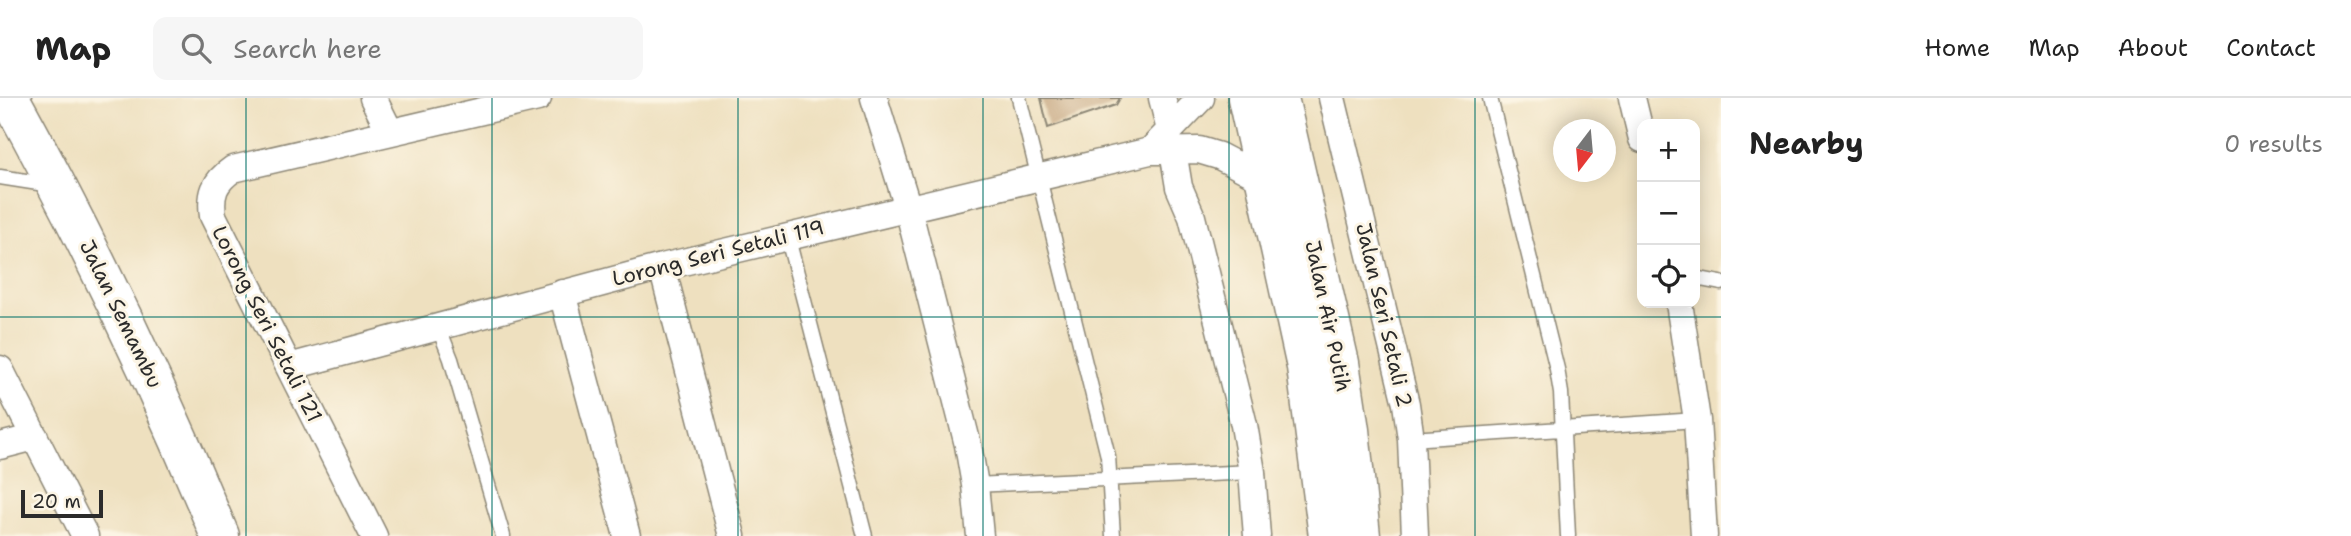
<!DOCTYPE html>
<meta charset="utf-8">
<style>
:root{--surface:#fff;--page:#f6f6f6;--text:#222;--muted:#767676;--line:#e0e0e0}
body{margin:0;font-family:"Shantell Sans",sans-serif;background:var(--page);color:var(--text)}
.controls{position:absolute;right:21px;top:21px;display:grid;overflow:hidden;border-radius:14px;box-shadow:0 4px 18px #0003}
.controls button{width:63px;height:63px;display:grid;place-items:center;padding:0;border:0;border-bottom:2px solid var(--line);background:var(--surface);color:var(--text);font:35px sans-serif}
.compass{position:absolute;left:1553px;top:21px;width:63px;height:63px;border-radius:50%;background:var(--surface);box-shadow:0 4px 18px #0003;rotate:196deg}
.scale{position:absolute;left:21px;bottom:18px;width:82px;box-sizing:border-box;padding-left:7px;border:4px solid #2b2b2b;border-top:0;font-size:19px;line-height:24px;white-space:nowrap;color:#2b2b2b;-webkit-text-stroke:5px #fcf5e5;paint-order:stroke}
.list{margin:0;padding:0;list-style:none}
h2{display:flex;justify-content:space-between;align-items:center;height:91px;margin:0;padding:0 28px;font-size:30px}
h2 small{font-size:23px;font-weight:400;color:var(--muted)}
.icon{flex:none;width:38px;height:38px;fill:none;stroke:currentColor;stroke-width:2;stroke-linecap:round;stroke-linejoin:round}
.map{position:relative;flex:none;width:1721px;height:438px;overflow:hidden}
header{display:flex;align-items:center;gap:42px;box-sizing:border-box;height:98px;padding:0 35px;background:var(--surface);border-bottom:2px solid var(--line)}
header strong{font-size:33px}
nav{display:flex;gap:38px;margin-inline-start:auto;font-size:24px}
.search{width:490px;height:63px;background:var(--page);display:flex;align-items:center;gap:18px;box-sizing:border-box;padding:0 24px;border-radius:14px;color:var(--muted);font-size:26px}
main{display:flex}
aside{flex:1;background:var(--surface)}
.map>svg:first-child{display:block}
.building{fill:#c2a179}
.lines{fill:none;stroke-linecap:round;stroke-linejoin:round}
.lane-casing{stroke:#8c8675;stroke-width:17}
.street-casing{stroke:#8c8675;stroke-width:29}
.secondary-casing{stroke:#8c8675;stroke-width:41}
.lane{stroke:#fff;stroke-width:14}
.street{stroke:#fff;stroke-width:26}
.secondary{stroke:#fff;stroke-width:38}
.grid{fill:none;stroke:#0f766e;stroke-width:2;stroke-opacity:0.55}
.labels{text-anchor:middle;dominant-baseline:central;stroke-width:6;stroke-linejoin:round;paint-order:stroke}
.street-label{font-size:21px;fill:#2b2b2b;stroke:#fcf5e5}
</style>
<header>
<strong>Map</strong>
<div class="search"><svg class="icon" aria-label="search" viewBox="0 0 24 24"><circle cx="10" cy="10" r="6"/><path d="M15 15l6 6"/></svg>Search here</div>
<nav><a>Home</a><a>Map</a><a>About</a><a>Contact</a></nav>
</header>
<main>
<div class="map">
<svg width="1721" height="438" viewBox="0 0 1721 438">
<rect width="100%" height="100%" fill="#fcf5e5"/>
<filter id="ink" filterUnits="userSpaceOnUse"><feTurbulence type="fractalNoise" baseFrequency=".0143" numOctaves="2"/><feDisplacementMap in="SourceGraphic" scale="14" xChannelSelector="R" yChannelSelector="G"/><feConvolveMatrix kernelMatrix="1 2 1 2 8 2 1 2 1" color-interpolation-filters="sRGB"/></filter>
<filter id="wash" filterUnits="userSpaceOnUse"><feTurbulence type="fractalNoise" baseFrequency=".00686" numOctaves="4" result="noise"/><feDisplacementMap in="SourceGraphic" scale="28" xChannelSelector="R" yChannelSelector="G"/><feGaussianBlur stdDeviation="1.57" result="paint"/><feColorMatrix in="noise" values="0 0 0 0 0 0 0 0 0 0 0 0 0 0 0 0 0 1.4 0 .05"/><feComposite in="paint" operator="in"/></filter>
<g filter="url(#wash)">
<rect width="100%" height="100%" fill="#eee0bf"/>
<g id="blocks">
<!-- building -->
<path class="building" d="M1041 0H1120L1116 7 1048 30Z"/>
</g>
</g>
<g filter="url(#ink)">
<use href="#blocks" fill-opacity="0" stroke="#8c8675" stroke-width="2"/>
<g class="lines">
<defs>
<path id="lane" d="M1019 0 1108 358 1113 438
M1490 0 1557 271 1561 295 1568 438
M0 79 51 87
M787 137 865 438
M1695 180 1721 185
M438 228 451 261 503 438
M1411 341 1697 322
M975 387 1252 374"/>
<path id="street" d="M373 0 390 34
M874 0 908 110 968 347 975 387 980 438
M1162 0 1170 32
M1332 0 1406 306 1411 341 1415 438
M1632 0 1642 41
M1150 53 1201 0
M1173 53 1179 89 1192 119 1244 327 1252 374 1257 438
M662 169 732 438
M562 195 627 438
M1679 205 1697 322 1704 438
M289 269 662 169 1150 53 1199 52 1219 58 1265 82
M0 271 85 438
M0 348 35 339
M374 438 213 118C210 96 214 84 233 71L538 0"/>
<path id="secondary" d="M10 0C88 142 158 288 220 438
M1247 0 1306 269 1328 438
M1279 0 1340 265 1350 332 1361 438"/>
</defs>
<!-- lane casing -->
<use href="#lane" class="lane-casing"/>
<!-- street casing -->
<use href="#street" class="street-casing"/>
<!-- secondary casing -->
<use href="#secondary" class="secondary-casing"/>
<!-- lane -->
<use href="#lane" class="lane"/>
<!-- street -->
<use href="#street" class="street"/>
<!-- secondary -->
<use href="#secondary" class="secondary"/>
</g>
</g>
<!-- grid -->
<path class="grid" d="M246 0V438M492 0V438M738 0V438M983 0V438M1229 0V438M1475 0V438M0 219H1721"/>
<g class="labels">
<!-- street labels -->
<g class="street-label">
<text transform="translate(718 155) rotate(-14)">Lorong Seri Setali 119</text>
<text transform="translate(121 216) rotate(64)">Jalan Semambu</text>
<text transform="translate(1384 217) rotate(77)">Jalan Seri Setali 2</text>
<text transform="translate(1328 218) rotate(78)">Jalan Air Putih</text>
<text transform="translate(267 226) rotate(63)">Lorong Seri Setali 121</text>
</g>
</g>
</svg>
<div class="controls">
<button>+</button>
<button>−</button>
<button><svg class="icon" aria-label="locate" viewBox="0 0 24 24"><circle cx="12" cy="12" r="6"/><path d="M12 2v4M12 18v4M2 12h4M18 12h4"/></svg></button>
</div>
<svg class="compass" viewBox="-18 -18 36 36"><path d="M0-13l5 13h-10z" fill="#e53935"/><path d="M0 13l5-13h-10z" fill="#767676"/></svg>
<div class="scale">20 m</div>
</div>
<aside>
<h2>Nearby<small>0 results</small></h2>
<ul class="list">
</ul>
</aside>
</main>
